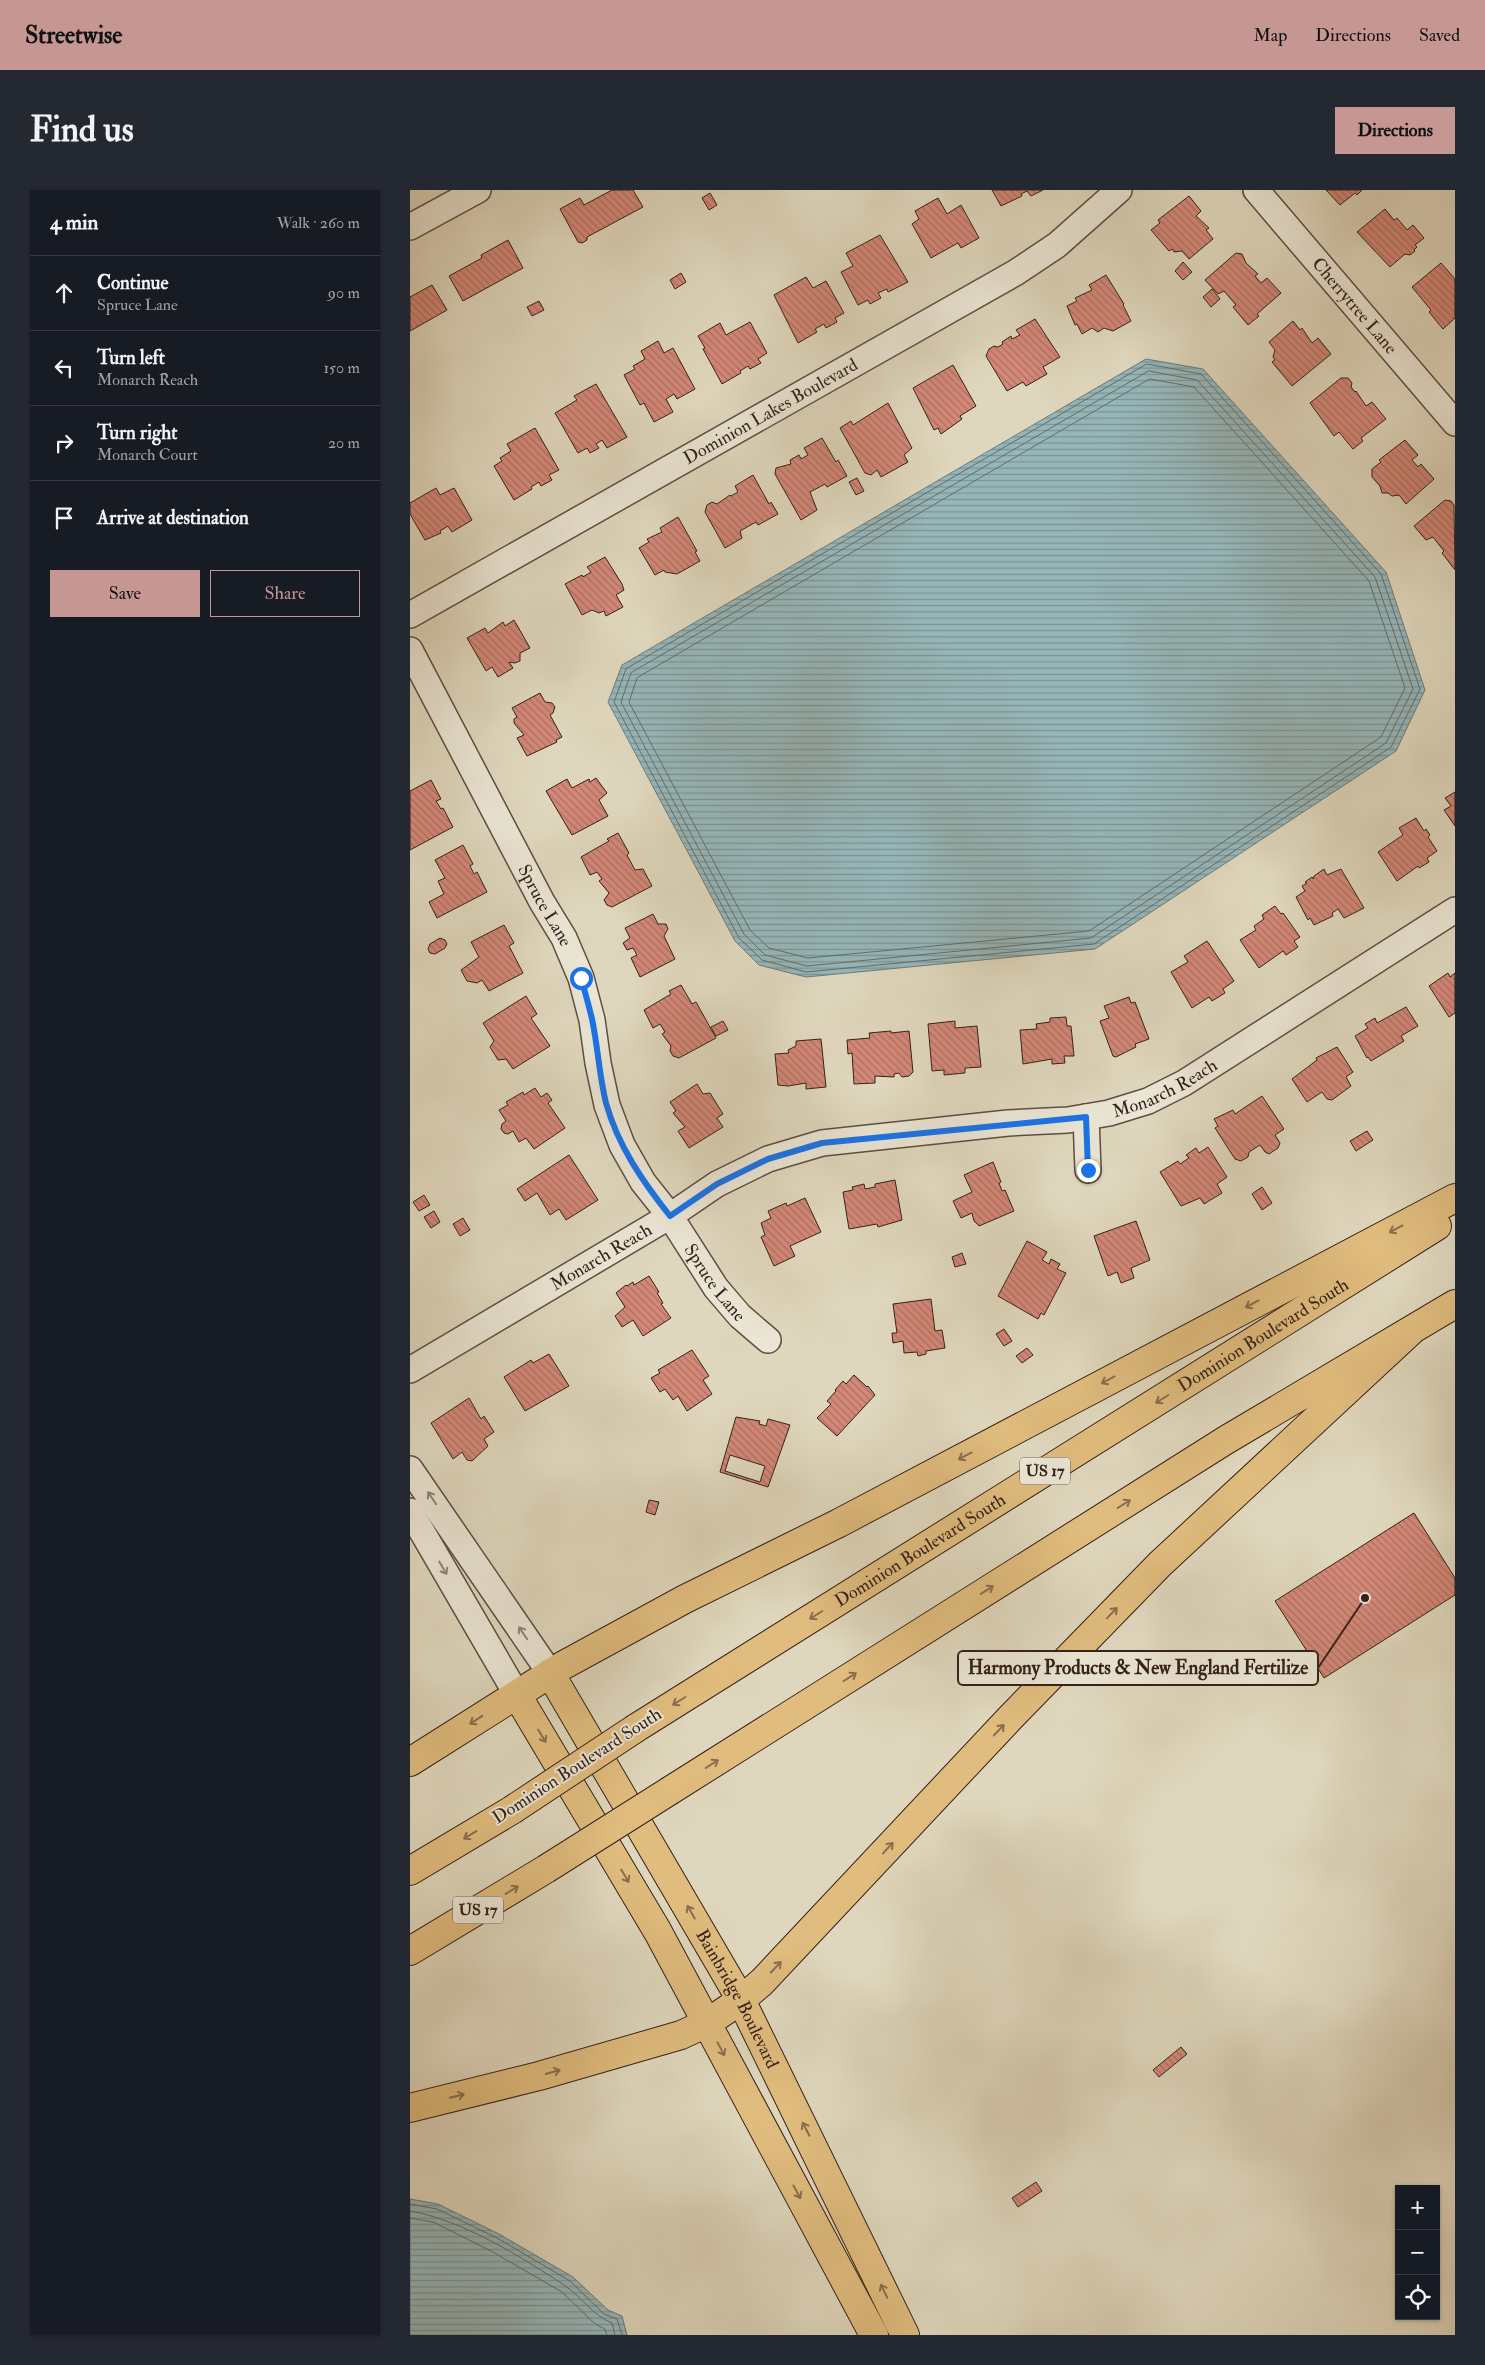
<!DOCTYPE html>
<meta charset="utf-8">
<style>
:root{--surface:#171b24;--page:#242831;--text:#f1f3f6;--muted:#9ea1a6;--line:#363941;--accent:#c59692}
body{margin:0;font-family:"IM FELL Double Pica",serif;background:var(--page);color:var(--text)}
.controls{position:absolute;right:15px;bottom:15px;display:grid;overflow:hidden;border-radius:0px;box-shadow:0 1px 4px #0004}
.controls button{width:45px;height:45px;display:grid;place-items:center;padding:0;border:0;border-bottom:1px solid var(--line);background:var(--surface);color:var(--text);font:25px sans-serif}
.stop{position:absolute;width:15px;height:15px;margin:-11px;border:4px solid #1a73e8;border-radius:50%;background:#fff}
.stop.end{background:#1a73e8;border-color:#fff;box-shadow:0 1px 5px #0008}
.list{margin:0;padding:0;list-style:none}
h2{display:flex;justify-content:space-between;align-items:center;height:65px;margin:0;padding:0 20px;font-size:21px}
h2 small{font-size:16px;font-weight:400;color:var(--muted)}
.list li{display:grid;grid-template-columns:32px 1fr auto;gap:15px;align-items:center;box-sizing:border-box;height:75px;padding:0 20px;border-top:1px solid var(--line)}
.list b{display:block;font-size:19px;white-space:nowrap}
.list p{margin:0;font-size:16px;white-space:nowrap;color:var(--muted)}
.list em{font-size:16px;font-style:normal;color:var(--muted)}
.actions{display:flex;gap:10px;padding:15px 20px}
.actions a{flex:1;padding:11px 0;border:1px solid var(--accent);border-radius:0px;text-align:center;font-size:18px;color:var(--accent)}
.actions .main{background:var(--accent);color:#111}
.icon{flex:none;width:28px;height:28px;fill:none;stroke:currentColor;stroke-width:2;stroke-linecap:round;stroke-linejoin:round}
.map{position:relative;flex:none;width:1045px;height:2145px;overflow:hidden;border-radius:0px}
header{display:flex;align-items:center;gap:30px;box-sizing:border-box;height:70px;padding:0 25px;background:var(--accent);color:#111}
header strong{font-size:24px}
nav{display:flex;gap:28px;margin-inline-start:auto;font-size:18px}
.intro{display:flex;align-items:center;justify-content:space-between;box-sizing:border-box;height:120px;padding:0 30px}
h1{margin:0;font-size:35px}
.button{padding:12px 22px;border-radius:0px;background:var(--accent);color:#111;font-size:18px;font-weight:700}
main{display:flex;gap:30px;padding:0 30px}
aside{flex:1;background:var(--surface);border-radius:0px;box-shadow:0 1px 4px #0004}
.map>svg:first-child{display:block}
.water{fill:url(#water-rules);stroke:#6f7b7a}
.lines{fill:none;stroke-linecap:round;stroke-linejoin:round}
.shore{stroke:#656c6a;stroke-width:1}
.building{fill:url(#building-back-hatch);stroke:#342119;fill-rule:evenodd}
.minor-casing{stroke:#5f4e42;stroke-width:28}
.major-casing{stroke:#342119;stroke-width:30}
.highway-casing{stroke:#342119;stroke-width:30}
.minor{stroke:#eae5d4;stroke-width:25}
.major{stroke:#e0bc7e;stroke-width:28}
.highway{stroke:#e0bc7e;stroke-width:28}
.highway-bridge-casing{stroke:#342119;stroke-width:30;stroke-linecap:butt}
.highway-bridge{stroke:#e0bc7e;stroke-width:28}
.oneway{stroke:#8a6e4c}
.oneway2{stroke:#8f8376}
.route{stroke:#1a73e8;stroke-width:6}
.labels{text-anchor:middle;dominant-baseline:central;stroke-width:4;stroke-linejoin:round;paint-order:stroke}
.shield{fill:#eae5d4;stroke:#6b5c51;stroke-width:1}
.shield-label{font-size:16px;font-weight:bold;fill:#342119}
.street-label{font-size:18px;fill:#342119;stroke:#eae5d4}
.leader{fill:none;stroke:#342119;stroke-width:2}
.callout-dot{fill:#342119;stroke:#eae5d4;stroke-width:2}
.callout{fill:#eae5d4;stroke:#342119;stroke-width:2}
.callout-label{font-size:19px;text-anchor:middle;font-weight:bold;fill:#342119}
</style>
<header>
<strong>Streetwise</strong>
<nav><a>Map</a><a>Directions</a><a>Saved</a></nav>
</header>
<div class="intro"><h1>Find us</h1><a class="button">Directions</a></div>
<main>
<aside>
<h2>4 min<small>Walk · 260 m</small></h2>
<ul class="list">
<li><svg class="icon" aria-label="ahead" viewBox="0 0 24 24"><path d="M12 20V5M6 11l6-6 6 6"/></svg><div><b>Continue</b><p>Spruce Lane</p></div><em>90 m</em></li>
<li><svg class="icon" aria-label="left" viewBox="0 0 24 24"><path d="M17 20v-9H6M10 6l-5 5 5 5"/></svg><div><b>Turn left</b><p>Monarch Reach</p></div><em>150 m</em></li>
<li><svg class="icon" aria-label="right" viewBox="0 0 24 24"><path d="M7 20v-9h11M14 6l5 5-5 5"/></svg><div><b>Turn right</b><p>Monarch Court</p></div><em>20 m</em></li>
<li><svg class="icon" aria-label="arrive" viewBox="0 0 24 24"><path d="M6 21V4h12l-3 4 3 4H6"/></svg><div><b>Arrive at destination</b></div></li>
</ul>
<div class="actions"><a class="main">Save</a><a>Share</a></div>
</aside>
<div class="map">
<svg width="1045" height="2145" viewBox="0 0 1045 2145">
<defs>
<pattern id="water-rules" width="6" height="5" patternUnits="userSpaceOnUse" patternTransform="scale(1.25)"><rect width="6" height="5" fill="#96b7ba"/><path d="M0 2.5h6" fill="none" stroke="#7b9496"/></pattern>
<pattern id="building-back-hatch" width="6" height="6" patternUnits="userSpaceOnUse" patternTransform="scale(1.25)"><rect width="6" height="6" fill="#d48878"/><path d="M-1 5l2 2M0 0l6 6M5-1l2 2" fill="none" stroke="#ad6f62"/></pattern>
</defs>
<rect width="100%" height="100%" fill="#dfd7bd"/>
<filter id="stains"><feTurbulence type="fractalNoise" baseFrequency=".004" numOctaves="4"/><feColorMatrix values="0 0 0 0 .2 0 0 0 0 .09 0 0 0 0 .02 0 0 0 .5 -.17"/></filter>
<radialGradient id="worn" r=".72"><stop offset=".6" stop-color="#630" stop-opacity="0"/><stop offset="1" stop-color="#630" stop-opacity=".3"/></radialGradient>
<!-- water -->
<path class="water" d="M736 169 793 179 976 382 1015 500 986 561 685 759 396 787 349 775 325 751 198 512 212 475Z
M0 2009 28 2014 89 2044 163 2087 198 2120 212 2126 217 2145H0Z"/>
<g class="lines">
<!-- shore -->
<path class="shore" d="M737 174 791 184 971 384 1010 499 981 557 684 754 396 782 352 770 329 748 204 512 216 479Z
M739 181 787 190 965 387 1003 499 976 553 681 748 397 776 355 765 334 744 211 512 221 483Z
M740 189 784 197 959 391 995 498 971 547 679 741 398 768 359 758 340 740 219 512 227 488Z
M0 2014 27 2019 87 2048 160 2091 194 2124 207 2129 212 2145
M0 2021C52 2030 110 2066 154 2095 172 2107 182 2125 202 2133L205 2145
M0 2028 23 2032 81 2061 152 2102 185 2134 195 2139 197 2145"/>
</g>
<!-- building -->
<path class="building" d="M202 0H223L233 17 177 47V50L172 53 168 52 150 19 170 8 174 15Z
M582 0H633L621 6 617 1 611 4 612 6 591 16Z
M916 0H952L947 5 945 3 930 15Z
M300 3 307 15 299 20 292 8Z
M779 6 791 21 786 26 799 38 796 40 803 49 779 69 772 61 764 62 762 59 759 61 741 40 750 33 748 30Z
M528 8 537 24 551 15 569 48 551 58 548 53 521 68 502 34 509 29 505 21Z
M975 19 984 30 987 28 997 40 1003 35 1014 48 1005 55 1007 57 1004 60 1005 61 1000 65 995 64 980 77 947 42Z
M470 45 498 92 478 102 477 99 468 103 471 108 460 114 458 110 448 115 431 82 443 76 436 63Z
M98 50 113 78 53 111 39 86 72 68 71 65Z
M826 63 832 64 836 73 848 84 845 86 851 93 857 88 871 103 847 124 849 126 838 135 823 117 826 115 814 101 808 104 795 90Z
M773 72 782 82 773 90 765 81Z
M1031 73 1045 89V128L1033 139 1019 122 1021 120 1002 97Z
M271 83 276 92 265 99 260 90Z
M696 85 714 114 713 115 721 131 703 141 694 138 688 142 682 138 672 144 667 134 665 135 657 116 667 111 665 108 682 100 679 95Z
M396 87 403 98 416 91 434 123 425 128 427 132 416 138 414 134 405 139 407 142 388 153 364 105Z
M22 95 37 120 0 141V107Z
M802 99 810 109 801 117 793 107Z
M129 111 134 120 122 126 117 117Z
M625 129 650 167 633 177 637 184 616 196 613 192 597 201 576 166 579 159 584 156 588 157 593 154 592 152 601 146 602 149 610 145 606 140Z
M883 131 890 140 892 138 902 153 908 148 921 164 882 196 862 172 865 170 863 167 865 160 859 152Z
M340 132 357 163 348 169 351 173 340 179 338 176 330 181 331 183 312 194 293 159 295 158 288 146 310 133 316 145Z
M248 151 254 163 263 158 285 199 267 209 264 204 256 209 263 222 244 232 234 213 230 215 214 185 225 179 223 176 235 169 231 161Z
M543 175 566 216 550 226 552 229 531 244 528 238 524 240 503 198Z
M931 188H938L942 193 941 197 945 202 946 201 956 216 962 212 976 229 951 248 953 251 943 259 929 242 924 246 900 213Z
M186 194 217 247 197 258 192 250 186 254 189 258 180 263 177 258 168 263 145 223 167 210 164 206Z
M478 213 502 258 494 265 498 272 471 287 467 280 461 285 455 283 430 238 441 231 443 235Z
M125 238 149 280 139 285 142 290 131 296 129 292 121 297 122 299 104 310 84 276 92 271 90 268 101 261 97 254Z
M412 248 426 272 428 270 437 286 417 297 415 294 400 302 407 320 391 330 365 284 366 278 381 274 380 270 389 265 391 269 398 265 394 258Z
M995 250 1008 265 1002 270 1008 277 1011 274 1024 289 996 314 989 305 982 306 978 303H972L970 296 962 287V279L971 272 969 270Z
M343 285 359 314 361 312 368 324 348 335 346 332 330 341 332 348 315 358 295 322 297 315 302 312 307 314 320 305 321 306 328 302 325 296Z
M447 288 454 301 446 305 439 292Z
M26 298 30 305 44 298 62 330 42 342 38 336 30 341 31 343 15 350 0 324V313Z
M1035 310 1041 311 1044 315 1045 380 1032 363 1034 361 1023 347 1016 350 1004 336Z
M268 327 287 361 285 362 290 371 267 384 255 382 254 380 245 385 229 358 239 352 237 349 252 342 250 338Z
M195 367 212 394 214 400 206 405 213 417 196 426 194 421 189 423 182 420 172 425 155 394 172 385 173 387 181 382 177 377Z
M104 430 120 458 110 463V471L105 473 99 472 103 478 88 487 82 477 76 481 57 448 75 438 78 443 93 432 95 436Z
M130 503 135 512 142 513 145 517 143 523 140 525 152 547 146 550 147 552 117 566 107 548 114 545 104 533V529L107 527 102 518Z
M186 588 197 603 189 610 198 626 162 645 136 601 157 589 162 598 179 589 180 592Z
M21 590 31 609 26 611 31 619 33 618 43 637 0 660V601Z
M1045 602V636L1034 620 1041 616 1035 608Z
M1006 628 1014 641 1016 639 1020 645 1018 647 1027 661 1017 668 1019 672 1009 678 1008 676 987 691 968 662 993 645 989 638Z
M208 643 219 663 217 665 225 680 233 679 242 696 202 717 197 715 194 710 199 703 189 691 192 689 187 682 180 685 171 667 199 651 197 649Z
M53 655 63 674 60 676 64 684 67 682 77 702 27 728 19 712 34 704 28 691 35 688 25 670Z
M914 679 917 685 931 679 954 718 934 728 928 719 922 723 923 726 904 735 900 728 898 730 886 707 895 701 892 696 897 693 895 692 902 687 903 689 904 686Z
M865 716 871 724 873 723 890 747 884 751 888 757 876 765 873 761 849 778 830 750 846 740 844 736 854 729 852 725Z
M243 724 248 734H256L258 739 254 746 265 769 230 787 221 768 227 765 223 758 217 760 213 753 220 748 215 738Z
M94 735 104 753 99 756 113 783 79 801 72 790 67 793 57 791 51 780 69 767 61 752Z
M30 748 35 750 37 754 35 758 25 764 20 763 18 759 20 754Z
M797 751 824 791 813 799 815 803 802 811 799 807 782 818 761 782 778 772 774 766Z
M1038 783 1040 787 1045 783V823L1039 827 1019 796Z
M271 795 282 814 286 812 306 848 269 868 263 866 260 861 261 856 252 844 255 842 250 834 243 838 234 820 261 804 259 801Z
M116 806 127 824 121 828 140 856 103 879 96 869 88 870 80 857 84 851 73 833Z
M719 807 721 813 725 812 739 849 725 854 726 857 706 867 703 866 690 831 699 828 694 816Z
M996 817 1008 836 991 846 994 851 961 871 958 867 957 868 945 846 958 838 955 834 965 828 967 833Z
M656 827 657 836H661L664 866H654L655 873 642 874V869L613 874 610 840 627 839 626 834 640 832V828Z
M313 831 318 840 306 846 301 837Z
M545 831V838L567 836 571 877 555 878V883L534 885V880L522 881 518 834Z
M481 841V843L499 841 503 882 499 886 492 887 489 883 484 884V887L465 886V893L444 894 442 863 438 864 437 850 460 848 459 843Z
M411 849 416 897 396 899V893L378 896 368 895 365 864 379 863 378 860 386 856V851Z
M927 857 943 882 936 887 941 896 922 910 917 909 912 902 897 912 882 889 907 870 906 868Z
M287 894 293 904 300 903 313 924 307 928 313 937 279 958 268 941 275 937 263 923 266 921 260 912Z
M125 898 131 907 137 903 142 910 138 913 155 938 124 959 116 948 109 952 103 941 98 944 94 943 91 939 92 934 96 931 89 920 98 915 96 912 113 902 114 905Z
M852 906 874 939 865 945 870 953 868 958 859 964 855 962 850 955 839 962 838 967 831 971 825 969 805 938 808 936 804 929 823 920 825 924Z
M957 941 963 950 946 961 940 951Z
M798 957 817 987 807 994 812 1003 794 1014 790 1008 771 1016 750 982 768 971 770 974 779 968 776 965 786 958 789 963Z
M159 965 188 1010 156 1030 149 1019 140 1025 127 1003 115 1011 107 999Z
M583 972 591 992 589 993 592 1001 595 1000 604 1021 569 1036 564 1031 562 1023 551 1028 543 1011 562 1002 554 985Z
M485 990 492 1030 468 1037 467 1034 439 1039 433 1002 443 1000 442 997 454 994 455 999 465 997V994Z
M852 997 862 1013 852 1020 842 1004Z
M14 1005 20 1015 9 1021 3 1012Z
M395 1008 411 1042 380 1056 385 1066 364 1076 351 1047 355 1045 351 1033 361 1028 358 1021 376 1013 377 1016Z
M24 1021 30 1032 21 1038 14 1027Z
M53 1028 60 1040 50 1046 43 1034Z
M726 1031 740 1070 721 1078 724 1088 711 1093 707 1082 698 1086 684 1046Z
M617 1051 637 1062 632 1070 639 1074 641 1069 650 1074 647 1079 656 1083 634 1125 631 1123 628 1129 588 1106Z
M552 1063 556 1074 545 1077 542 1067Z
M239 1086 249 1102 247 1103 253 1113 251 1114 261 1128 233 1146 223 1130 212 1137 205 1126 215 1117 206 1103 216 1095 217 1096 223 1092 224 1095Z
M521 1109 525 1141 532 1140 535 1158 516 1161V1164L508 1166 507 1162 494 1163 493 1151 483 1153 482 1143H487L483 1114Z
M594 1139 602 1151 594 1156 586 1144Z
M617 1158 623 1165 612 1173 606 1166Z
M282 1160 299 1186 293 1190 302 1204 277 1221 268 1206 263 1210 255 1199 250 1202 241 1188 250 1183 248 1180Z
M139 1164 159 1196 115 1221 94 1187 121 1170 123 1173Z
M444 1185 457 1197 458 1196 465 1205 427 1246 407 1228 421 1214 417 1211 426 1201 425 1200 433 1191 436 1194Z
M59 1208 71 1229 74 1226 84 1242 74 1249 78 1256 62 1271 57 1270 52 1262 43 1269 21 1233Z
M326 1227 350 1231 349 1234 356 1236 358 1229 380 1235 358 1297 310 1282ZM320 1265 355 1276 350 1292 315 1281Z
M239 1310 249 1312 245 1325 236 1322Z
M1004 1323 1045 1388V1405L914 1488 865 1411Z
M771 1857 777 1864 749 1887 743 1880Z
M626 1992 632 2001 608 2017 602 2008Z"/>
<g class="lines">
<defs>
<g id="minor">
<path id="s1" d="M846 0 1045 233"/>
<path d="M0 37 68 0"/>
<path id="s2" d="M0 425 605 83 647 55 709 0"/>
<path id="s3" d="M0 460 132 712 154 748 171 788 182 830 188 873 197 915 212 955 233 992 260 1026 306 1098 330 1126 358 1150"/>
<path d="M676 927 678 980"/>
<path id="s4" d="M0 1180 260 1026 307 994 358 969 412 953 598 933 658 930 699 923 738 911 774 893 1045 720"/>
<path d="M0 1279 140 1483"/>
<path d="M0 1321 107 1505"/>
</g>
<g id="major">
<path id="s5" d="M140 1483 331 1810 495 2145"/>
<path d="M107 1505 248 1742 464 2145"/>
</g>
<g id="highway">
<path id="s6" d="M226 1538 1027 1036"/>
<path d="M0 1572 152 1476 275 1409 429 1333 1045 1008"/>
<path d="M261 1600 816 1250 1045 1114"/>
<path d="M0 1681 102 1620"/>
<path d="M0 1761 136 1679"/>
<path d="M0 1918 129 1886 271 1845 297 1833 331 1810 352 1792 600 1528 750 1374 1001 1141"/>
</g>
</defs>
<!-- minor casing -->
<use href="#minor" class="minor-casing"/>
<!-- major casing -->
<use href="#major" class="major-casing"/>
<!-- highway casing -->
<use href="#highway" class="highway-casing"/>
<!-- minor -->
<use href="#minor" class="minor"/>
<!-- major -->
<use href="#major" class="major"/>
<!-- highway -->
<use href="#highway" class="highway"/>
<defs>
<path id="highway-bridge" d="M102 1620 226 1538
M136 1679 261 1600"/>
</defs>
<!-- highway-bridge casing -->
<use href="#highway-bridge" class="highway-bridge-casing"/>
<!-- highway-bridge -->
<use href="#highway-bridge" class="highway-bridge"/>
</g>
<!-- one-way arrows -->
<defs><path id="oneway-shaft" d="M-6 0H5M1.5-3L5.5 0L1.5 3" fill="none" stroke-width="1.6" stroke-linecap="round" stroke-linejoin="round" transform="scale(1.25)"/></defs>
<g class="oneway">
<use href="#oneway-shaft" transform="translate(986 1039) rotate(152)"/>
<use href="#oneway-shaft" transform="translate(842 1114) rotate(152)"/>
<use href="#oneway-shaft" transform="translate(698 1190) rotate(152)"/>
<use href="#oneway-shaft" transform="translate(752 1209) rotate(148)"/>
<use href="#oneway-shaft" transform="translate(555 1266) rotate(152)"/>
<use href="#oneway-shaft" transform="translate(714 1314) rotate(-32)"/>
<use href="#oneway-shaft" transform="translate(577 1400) rotate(-32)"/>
<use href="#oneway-shaft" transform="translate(702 1423) rotate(-46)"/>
<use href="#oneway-shaft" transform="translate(406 1425) rotate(148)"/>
<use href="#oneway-shaft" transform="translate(440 1487) rotate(-32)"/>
<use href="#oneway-shaft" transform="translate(269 1511) rotate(148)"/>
<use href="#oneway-shaft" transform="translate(66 1530) rotate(147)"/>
<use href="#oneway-shaft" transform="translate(589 1540) rotate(-47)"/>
<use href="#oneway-shaft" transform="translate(132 1546) rotate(59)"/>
<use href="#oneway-shaft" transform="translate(302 1574) rotate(-32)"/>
<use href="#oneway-shaft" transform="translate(60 1645) rotate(149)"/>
<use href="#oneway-shaft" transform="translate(478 1658) rotate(-47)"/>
<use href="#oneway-shaft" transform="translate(215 1686) rotate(59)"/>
<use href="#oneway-shaft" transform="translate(102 1700) rotate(-31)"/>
<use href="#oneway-shaft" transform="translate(281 1722) rotate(-120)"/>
<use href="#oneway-shaft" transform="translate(366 1777) rotate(-47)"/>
<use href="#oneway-shaft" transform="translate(311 1859) rotate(62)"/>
<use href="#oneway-shaft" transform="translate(143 1882) rotate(-16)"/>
<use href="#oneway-shaft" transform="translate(47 1906) rotate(-14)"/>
<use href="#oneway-shaft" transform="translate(396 1939) rotate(-117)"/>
<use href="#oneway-shaft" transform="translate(387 2002) rotate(61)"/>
<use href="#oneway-shaft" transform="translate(474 2101) rotate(-116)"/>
</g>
<g class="oneway2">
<use href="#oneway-shaft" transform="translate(22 1308) rotate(-124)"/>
<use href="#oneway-shaft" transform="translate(33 1378) rotate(60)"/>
<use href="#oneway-shaft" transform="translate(113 1443) rotate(-124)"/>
</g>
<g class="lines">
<!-- route -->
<path class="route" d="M171 788C175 802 179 816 182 829 188 857 189 885 196 913 208 956 233 992 260 1026L307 994 358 969 412 953 676 927 678 980"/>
</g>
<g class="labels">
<!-- shield labels -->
<g class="shield">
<rect x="610" y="1267.5" width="50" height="27" rx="4"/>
<rect x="43" y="1706.5" width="50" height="27" rx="4"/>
</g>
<g class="shield-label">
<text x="635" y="1281">US 17</text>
<text x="68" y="1720">US 17</text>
</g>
<!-- street labels -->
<g class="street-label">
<text stroke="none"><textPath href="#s1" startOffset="152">Cherrytree Lane</textPath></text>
<text stroke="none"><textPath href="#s2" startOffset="414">Dominion Lakes Boulevard</textPath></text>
<text stroke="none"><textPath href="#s3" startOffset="289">Spruce Lane</textPath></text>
<text stroke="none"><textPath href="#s4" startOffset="822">Monarch Reach</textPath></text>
<text stroke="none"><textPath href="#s4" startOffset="222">Monarch Reach</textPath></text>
<text stroke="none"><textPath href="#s3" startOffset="709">Spruce Lane</textPath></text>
<text stroke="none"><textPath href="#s6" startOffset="740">Dominion Boulevard South</textPath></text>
<text stroke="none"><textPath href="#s6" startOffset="335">Dominion Boulevard South</textPath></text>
<text transform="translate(167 1576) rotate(-33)">Dominion Boulevard South</text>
<text stroke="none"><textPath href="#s5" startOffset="376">Bainbridge Boulevard</textPath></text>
</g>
</g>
<!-- callouts -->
<path class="leader" d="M955 1408L908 1478"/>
<circle class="callout-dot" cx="955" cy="1408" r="5"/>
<rect class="callout" x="548" y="1461" width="360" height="34" rx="5"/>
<g class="callout-label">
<text x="728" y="1484">Harmony Products &amp; New England Fertilize</text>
</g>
<rect width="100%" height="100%" filter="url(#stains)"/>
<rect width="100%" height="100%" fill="url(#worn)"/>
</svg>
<div class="controls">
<button>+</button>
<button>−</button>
<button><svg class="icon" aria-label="locate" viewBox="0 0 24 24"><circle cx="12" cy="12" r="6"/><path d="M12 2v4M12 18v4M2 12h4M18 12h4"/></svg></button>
</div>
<div class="stop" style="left:171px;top:788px"></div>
<div class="stop end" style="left:678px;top:980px"></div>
</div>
</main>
